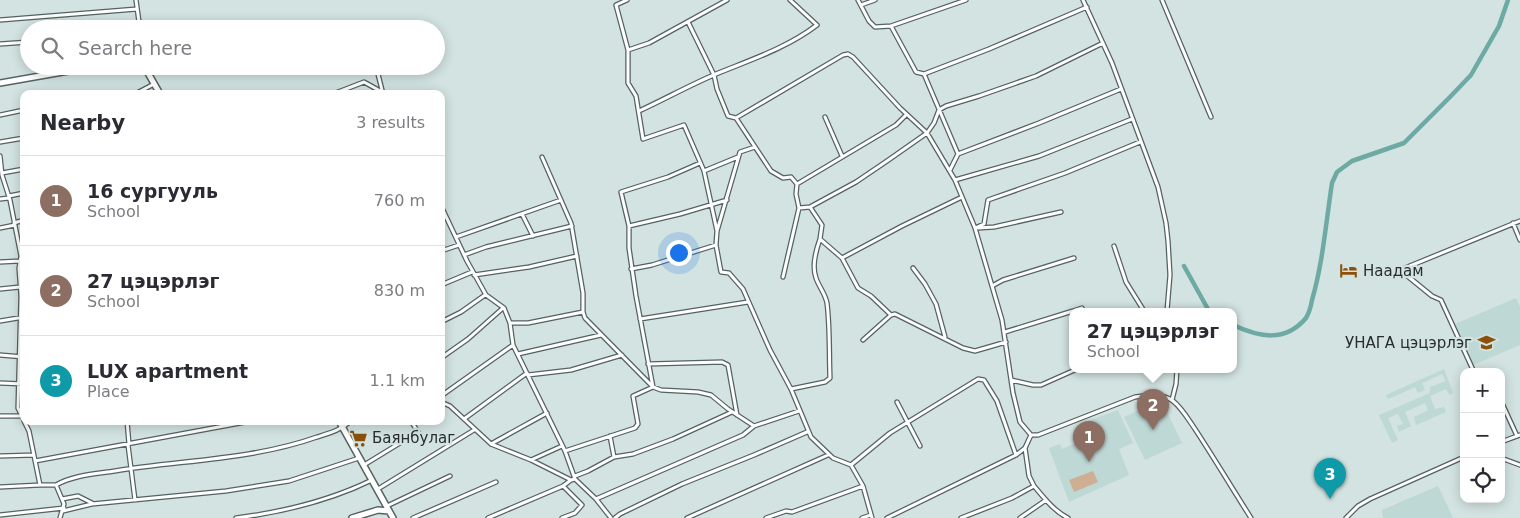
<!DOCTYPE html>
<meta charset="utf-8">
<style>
:root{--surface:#fff;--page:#f7f7f7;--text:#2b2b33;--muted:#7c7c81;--line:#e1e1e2;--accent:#111827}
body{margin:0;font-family:"DejaVu Sans",sans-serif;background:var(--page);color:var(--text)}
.controls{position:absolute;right:15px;bottom:15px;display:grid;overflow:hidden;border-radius:10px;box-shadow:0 2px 12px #0003}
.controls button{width:45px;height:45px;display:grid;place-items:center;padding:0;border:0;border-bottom:1px solid var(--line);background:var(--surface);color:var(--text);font:25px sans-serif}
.you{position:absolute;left:678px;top:252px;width:18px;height:18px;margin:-12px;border:4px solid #fff;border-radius:50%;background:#1a73e8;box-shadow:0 0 0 8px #1a73e833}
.badge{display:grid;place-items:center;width:32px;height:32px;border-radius:50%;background:var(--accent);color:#fff;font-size:16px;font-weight:700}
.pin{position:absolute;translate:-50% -41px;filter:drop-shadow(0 1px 2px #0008)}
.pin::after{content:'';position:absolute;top:26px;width:18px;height:15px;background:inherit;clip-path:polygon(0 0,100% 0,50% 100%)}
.popup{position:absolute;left:1069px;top:308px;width:168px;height:65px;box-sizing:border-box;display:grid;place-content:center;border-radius:10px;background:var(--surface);filter:drop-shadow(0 1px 4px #0005);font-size:16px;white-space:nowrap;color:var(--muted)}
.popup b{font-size:19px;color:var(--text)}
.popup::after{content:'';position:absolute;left:50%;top:100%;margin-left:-10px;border:10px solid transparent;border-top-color:var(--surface)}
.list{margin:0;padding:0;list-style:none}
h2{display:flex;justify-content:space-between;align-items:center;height:65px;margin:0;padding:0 20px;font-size:21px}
h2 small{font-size:16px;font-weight:400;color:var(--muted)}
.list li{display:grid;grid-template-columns:32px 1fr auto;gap:15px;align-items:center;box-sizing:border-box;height:90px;padding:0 20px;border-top:1px solid var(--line)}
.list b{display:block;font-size:19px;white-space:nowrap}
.list p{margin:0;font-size:16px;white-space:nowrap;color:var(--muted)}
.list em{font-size:16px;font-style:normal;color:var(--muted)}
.icon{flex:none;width:28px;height:28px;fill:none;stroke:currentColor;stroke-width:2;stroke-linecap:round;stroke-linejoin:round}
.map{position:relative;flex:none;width:1520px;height:518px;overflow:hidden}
.search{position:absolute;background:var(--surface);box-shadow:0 2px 12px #0003;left:20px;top:20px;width:425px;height:55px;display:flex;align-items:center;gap:12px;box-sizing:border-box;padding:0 18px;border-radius:28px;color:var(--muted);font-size:19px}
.panel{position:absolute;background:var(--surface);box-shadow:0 2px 12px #0003;left:20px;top:90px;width:425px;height:335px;border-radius:10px}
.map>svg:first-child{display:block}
.built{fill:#bed8d5}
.pitch{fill:#cfaf93}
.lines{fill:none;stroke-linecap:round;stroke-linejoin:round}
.canal{stroke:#6eaaa4;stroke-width:4.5}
.street-casing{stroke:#546361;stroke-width:5.5}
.secondary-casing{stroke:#546361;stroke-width:8}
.street{stroke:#fff;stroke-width:3}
.secondary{stroke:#fff;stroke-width:5}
.labels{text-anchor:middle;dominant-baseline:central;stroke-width:4.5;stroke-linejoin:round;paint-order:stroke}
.poi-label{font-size:15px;fill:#272e2d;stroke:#d2e3e1;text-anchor:start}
</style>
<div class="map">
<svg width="1520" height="518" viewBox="0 0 1520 518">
<rect width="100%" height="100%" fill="#d2e3e1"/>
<!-- built -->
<path class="built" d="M1516 298 1520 307V345L1473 365 1455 324Z
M1444 369 1453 393 1450 395 1446 389 1430 396 1435 409 1444 407 1446 412 1416 425 1414 417 1428 410 1425 403 1405 412 1411 426 1399 432 1397 426 1403 424 1398 414 1388 418 1398 440 1392 443 1379 415 1430 393V387L1446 381 1442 374 1422 383 1425 390 1418 393 1415 387 1388 399 1386 395Z
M1148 406 1167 412 1182 443 1145 460 1124 417Z
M1118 410 1133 443 1119 449 1129 475 1069 502 1049 448 1060 444 1062 449 1090 437 1085 422Z
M1438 486 1453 518H1383L1382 510Z"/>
<!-- pitch -->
<path class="pitch" d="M1093 471 1098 482 1074 492 1069 480Z"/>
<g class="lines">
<!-- canal -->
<path class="canal" d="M1184 266 1209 311
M1233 325C1259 337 1285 343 1306 318 1309 313 1311 306 1312 300 1323 262 1326 222 1332 183L1337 172 1352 161 1404 143 1450 97 1471 75 1499 26 1508 0"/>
<defs>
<path id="street" d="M136 0 140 29
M627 0 616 5 628 50V83L636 96 643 139 684 125 704 171 717 231
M858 0 869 21 875 27 891 26 916 72 924 74 958 154
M1083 0 1112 63 1158 187 1166 223 1168 241 1170 275 1167 311
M1162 0 1211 117
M861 5 875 0
M0 20 137 9
M688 22 714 75 717 89 728 116 736 118 771 171 783 178 791 177 797 184 796 194 799 208 783 277
M891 26 966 0
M0 44 29 42
M628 50 649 43 727 0
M375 66 377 70 383 94
M924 74 989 49 1087 7
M129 94 137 93 154 84
M333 94 364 82 382 92
M639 111C665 99 690 85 716 74 750 60 787 48 817 25L790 0
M0 115 24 110
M825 117 842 156
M736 118 843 55 848 54 853 57 900 108 927 133 955 180 975 228 1002 320 1013 393 1020 422 1031 435H1038L1135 397C1148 395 1162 393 1173 401 1182 408 1188 419 1195 429 1214 458 1232 488 1251 518
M0 142 24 138
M755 147 740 152 717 231 716 245 721 272 729 273 743 289 770 350 791 389 811 437 833 458 851 465 863 486 872 518
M0 156 2 175 10 200 21 256 19 268 21 296 18 408 24 420
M542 157 571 223 583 293V312L585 318 653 387 633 396 638 424 635 428 565 451
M700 163 668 177 621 192 629 226V248L636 296 653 387 661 390 698 392 711 395 728 409 754 426 799 411
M950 170 958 154 1039 123 1121 89
M704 171 738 157
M2 173 24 169
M955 180 1039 156 1132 119
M797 184 896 125 906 115
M9 196 24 193
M0 199 9 198
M441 206 467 261 486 295 504 308 510 323 513 345 565 451 575 479
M810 207 822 225 820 239 842 258 858 288 871 296 891 315 895 314 963 348 975 351 1006 342
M799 208 810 207 856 182 887 161 927 133 934 123 939 110 946 106 979 96 1036 76 1103 43
M522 214 533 236
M14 223 24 220
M1513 223 1520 240
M629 226 680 214 727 200
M0 228 15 225
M975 228 984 224 988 200 1065 173 1140 142
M978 228 994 227 1061 212
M456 237 561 200
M1114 246 1126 282 1144 311
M441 251 459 245
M464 255 486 247 572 226
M842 258 902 226 962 197
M0 262 20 261
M19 268 24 267
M913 268 925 284 936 304 945 337
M631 269 652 265 716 245
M474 275 529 267 577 256
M441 285 472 272
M992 286 1003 280 1074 258
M0 289 20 287
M1073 311 1082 308
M640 319 748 302
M0 321 24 317
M441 322 461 312 485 295
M510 323H528L583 312
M1005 332 1073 311
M863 340 891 315
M518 354 601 335
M0 355 24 357
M441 358 468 339 503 308
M648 364 722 362 728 365 737 415
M1474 372 1441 300 1432 296 1400 270 1520 221
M528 375 571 370 622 355
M1011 380 1033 385H1041L1077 369
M0 383 24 384
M791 389 825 382 830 378C829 353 830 327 827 303 825 293 819 287 816 278 812 267 816 250 820 239
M441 396 513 345
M1172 400 1176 384 1177 369
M1501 401 1517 436
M441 402 450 406 491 444 531 460 571 480 575 479 596 499 611 518
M897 402 920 446
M0 416H22
M464 419 527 373
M24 421 29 431 40 485H56L64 504 60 518
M127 421 129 444
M610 436 614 457
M1501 442 1520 435
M491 444 547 413
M128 445 135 500
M0 456 34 455
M1501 458 1520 465
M531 460 562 446
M35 461 251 421
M364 465 418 432 411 421
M851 465 890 433 978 379 984 380 997 401 1016 455
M575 476 588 471 614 457 633 454 673 439 732 412
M56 485C74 475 95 474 115 471 182 460 252 460 317 437 330 433 341 430 351 421
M1034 486C1044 498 1054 511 1068 518
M0 487 40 485
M378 489 474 430
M62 499 78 496 92 503
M596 499 743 435 754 426
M387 506 450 476
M63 511 92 504 226 491 289 481 359 458
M0 515 64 508
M236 518C283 512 329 501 372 480
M413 518 496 482
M488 518 563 486 571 480
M562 518 575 513 582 505 563 486
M615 518 620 514 682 484 754 455 807 432
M687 518 828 455
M766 518 786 511 792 512 863 486
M862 518 871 515
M887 518 1016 455 1025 448 1031 435
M961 518 1012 498 1034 486 1029 476 1025 448
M1020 518 1046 500
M1346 518 1358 506 1370 499 1464 457"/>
<path id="secondary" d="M144 66 160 94
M0 83 97 66
M339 421 393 518
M352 518 378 510 389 511"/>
</defs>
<!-- street casing -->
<use href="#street" class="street-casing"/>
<!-- secondary casing -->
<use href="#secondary" class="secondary-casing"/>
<!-- street -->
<use href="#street" class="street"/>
<!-- secondary -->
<use href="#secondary" class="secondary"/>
</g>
<!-- icons -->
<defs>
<symbol id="hotel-bare" viewBox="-9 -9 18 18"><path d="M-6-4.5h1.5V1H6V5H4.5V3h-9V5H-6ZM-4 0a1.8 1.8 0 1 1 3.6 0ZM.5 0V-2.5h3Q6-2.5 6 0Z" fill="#8b510b" stroke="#d2e3e1" stroke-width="2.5" paint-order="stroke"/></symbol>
<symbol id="school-bare" viewBox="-9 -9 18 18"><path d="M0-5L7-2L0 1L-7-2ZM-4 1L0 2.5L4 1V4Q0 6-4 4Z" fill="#8b510b" stroke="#d2e3e1" stroke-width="2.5" paint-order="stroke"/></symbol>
<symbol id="supermarket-bare" viewBox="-9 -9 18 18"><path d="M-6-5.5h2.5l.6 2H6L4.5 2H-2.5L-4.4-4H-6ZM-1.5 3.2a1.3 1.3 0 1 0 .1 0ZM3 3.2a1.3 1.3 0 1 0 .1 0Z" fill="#8b510b" stroke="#d2e3e1" stroke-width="2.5" paint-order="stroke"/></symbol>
</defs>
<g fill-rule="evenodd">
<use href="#hotel-bare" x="1336" y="258" width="25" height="25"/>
<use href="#school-bare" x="1474" y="330" width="25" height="25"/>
<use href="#supermarket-bare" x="346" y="426" width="25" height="25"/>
</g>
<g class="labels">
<!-- poi labels -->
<g class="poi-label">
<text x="1363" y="271">Наадам</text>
<text x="1472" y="343" text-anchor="end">УНАГА цэцэрлэг</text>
<text x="372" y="438">Баянбулаг</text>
</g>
</g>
</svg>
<div class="controls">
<button>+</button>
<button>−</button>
<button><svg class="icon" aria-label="locate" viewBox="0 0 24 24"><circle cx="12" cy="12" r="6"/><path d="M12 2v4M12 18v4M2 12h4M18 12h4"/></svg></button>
</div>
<div class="you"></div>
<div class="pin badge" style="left:1089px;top:462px;background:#8d6e63">1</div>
<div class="pin badge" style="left:1153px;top:430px;background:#8d6e63">2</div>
<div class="popup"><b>27 цэцэрлэг</b>School</div>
<div class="pin badge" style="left:1330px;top:499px;background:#0f9aa8">3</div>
<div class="search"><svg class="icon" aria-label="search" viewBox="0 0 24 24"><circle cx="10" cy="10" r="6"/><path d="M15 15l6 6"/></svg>Search here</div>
<section class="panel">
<h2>Nearby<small>3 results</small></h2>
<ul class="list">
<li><span class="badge" style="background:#8d6e63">1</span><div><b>16 сургууль</b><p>School</p></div><em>760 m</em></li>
<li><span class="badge" style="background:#8d6e63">2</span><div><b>27 цэцэрлэг</b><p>School</p></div><em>830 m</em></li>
<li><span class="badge" style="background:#0f9aa8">3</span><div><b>LUX apartment</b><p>Place</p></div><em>1.1 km</em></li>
</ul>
</section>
</div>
